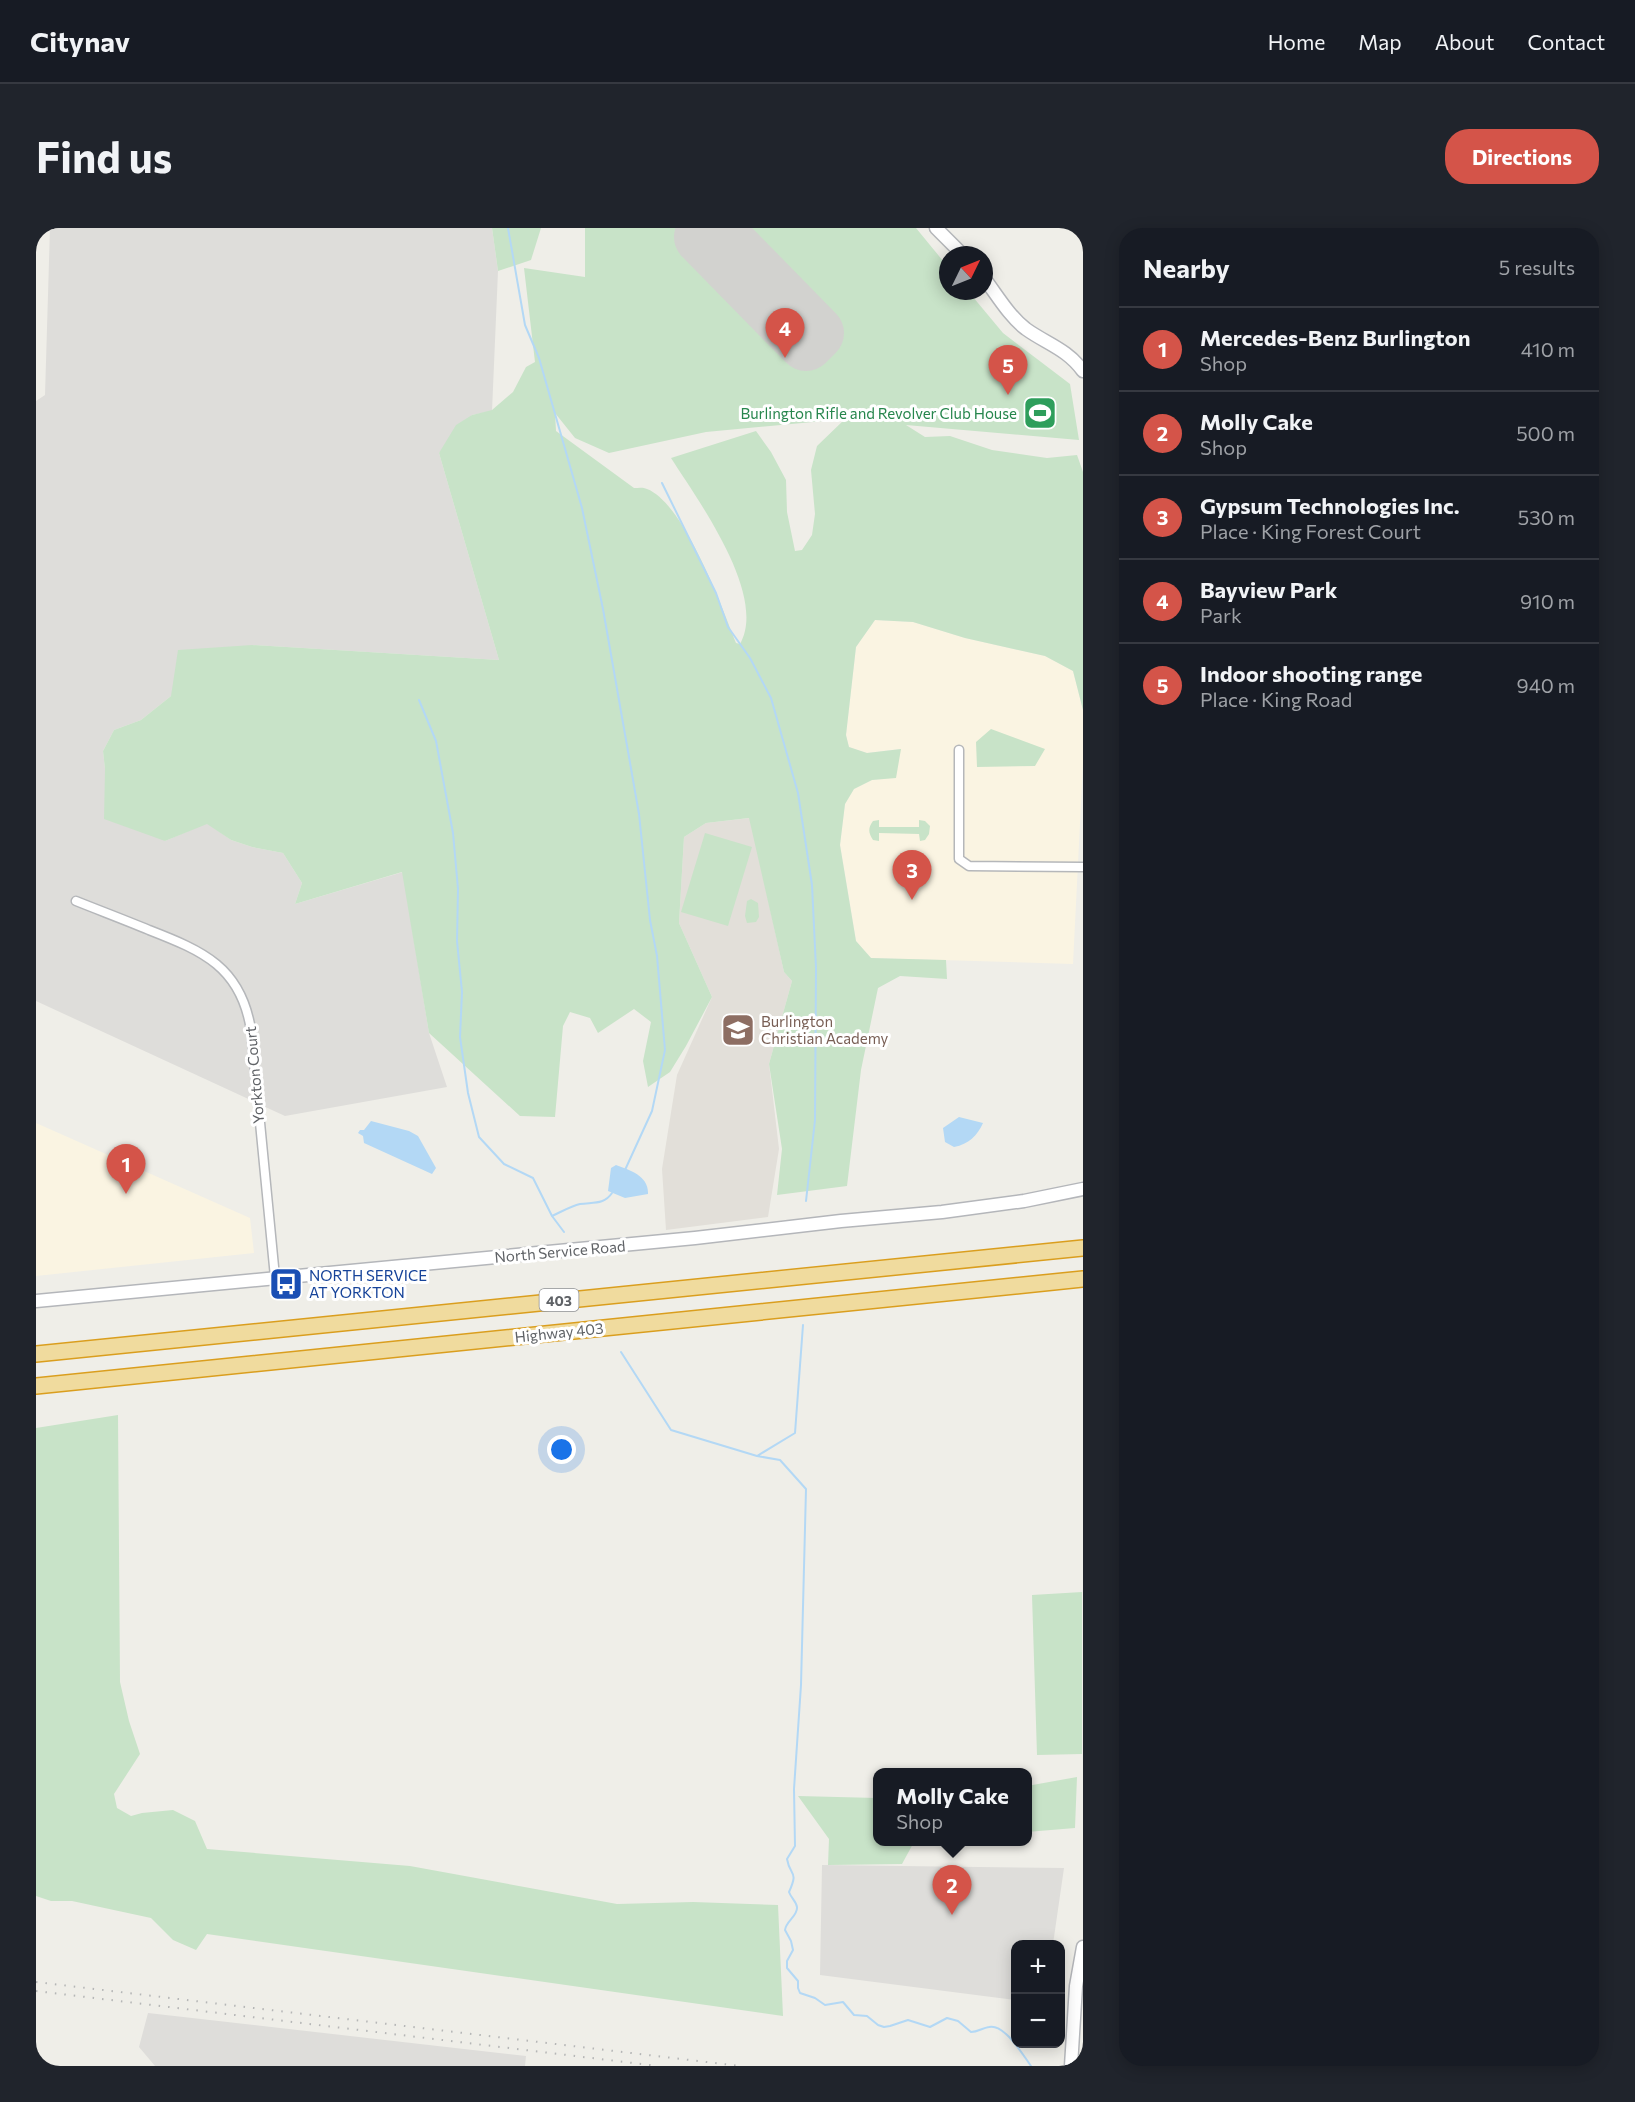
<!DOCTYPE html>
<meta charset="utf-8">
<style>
:root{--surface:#171b24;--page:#20242c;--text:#f1f3f6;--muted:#9ea1a6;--line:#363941;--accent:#d45449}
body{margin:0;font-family:Commissioner,sans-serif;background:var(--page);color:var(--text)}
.controls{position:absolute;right:18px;bottom:18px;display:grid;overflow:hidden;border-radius:12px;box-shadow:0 3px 15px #0003}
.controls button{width:54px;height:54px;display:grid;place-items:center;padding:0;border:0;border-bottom:2px solid var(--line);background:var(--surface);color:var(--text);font:30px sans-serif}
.compass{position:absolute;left:903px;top:18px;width:54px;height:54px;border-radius:50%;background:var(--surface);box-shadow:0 3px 15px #0003;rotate:47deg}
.you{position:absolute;left:526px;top:1222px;width:21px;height:21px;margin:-15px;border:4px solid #fff;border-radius:50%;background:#1a73e8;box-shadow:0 0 0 9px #1a73e833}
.badge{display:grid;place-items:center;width:39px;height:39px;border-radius:50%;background:var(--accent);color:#fff;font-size:20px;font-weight:700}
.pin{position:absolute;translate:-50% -50px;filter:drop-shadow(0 2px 3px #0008)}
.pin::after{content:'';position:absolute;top:32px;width:21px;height:18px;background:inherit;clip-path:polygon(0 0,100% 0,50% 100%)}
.popup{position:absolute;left:837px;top:1540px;width:159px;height:78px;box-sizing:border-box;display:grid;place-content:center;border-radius:12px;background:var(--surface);filter:drop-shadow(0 2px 4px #0005);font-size:20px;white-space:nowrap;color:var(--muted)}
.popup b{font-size:22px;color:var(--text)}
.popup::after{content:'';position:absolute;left:50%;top:100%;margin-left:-12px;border:12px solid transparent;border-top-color:var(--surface)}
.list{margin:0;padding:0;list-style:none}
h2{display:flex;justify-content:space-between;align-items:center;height:78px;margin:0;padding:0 24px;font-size:26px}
h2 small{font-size:20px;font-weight:400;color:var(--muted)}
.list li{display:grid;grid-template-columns:39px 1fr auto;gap:18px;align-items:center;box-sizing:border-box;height:84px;padding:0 24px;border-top:2px solid var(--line)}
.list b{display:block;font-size:22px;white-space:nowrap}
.list p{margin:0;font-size:20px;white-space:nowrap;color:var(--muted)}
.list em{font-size:20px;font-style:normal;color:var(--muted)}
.map{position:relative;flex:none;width:1047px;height:1838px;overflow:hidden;border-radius:24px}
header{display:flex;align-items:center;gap:36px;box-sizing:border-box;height:84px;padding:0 30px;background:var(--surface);border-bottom:2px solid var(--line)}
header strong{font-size:28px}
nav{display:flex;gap:33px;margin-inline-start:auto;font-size:21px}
.intro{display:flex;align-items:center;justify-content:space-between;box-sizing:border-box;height:144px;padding:0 36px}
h1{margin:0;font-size:42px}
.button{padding:15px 27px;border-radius:24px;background:var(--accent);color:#fff;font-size:21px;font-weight:700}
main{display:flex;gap:36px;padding:0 36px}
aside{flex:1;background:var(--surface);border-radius:24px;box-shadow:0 3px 15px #0003}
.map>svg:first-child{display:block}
.commercial{fill:#faf4e2}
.industrial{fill:#deddda}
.education{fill:#e2dfd9}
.green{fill:#c8e3c8;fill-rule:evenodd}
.water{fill:#b3d8f5}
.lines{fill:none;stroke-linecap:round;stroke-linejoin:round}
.stream{stroke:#b3d8f5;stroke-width:2}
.runway{stroke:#d2d2cf;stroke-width:56}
.street-casing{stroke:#b5b7ba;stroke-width:11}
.secondary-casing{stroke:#b4b6ba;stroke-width:15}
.highway-casing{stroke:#da9e1e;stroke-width:18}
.street{stroke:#fff;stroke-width:8}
.secondary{stroke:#fff;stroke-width:12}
.highway{stroke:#f0db9e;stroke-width:15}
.rail{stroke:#b5b6b6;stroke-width:2;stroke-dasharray:1.5 8;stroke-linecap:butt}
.labels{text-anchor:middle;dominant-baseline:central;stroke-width:6;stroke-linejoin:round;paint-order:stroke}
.shield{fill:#fff;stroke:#8f9194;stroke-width:1.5}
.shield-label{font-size:14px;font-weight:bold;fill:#5f6266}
.leisure-label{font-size:15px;fill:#27864d;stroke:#fff;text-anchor:end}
.education-label{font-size:15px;fill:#785e54;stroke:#fff;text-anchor:start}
.street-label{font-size:15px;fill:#5f6266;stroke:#fff}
.transit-label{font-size:15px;fill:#164399;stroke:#fff;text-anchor:start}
</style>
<header>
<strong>Citynav</strong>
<nav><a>Home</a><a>Map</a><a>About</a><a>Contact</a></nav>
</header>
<div class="intro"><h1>Find us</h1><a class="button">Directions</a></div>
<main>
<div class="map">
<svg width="1047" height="1838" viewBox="0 0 1047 1838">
<rect width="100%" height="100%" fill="#efeee8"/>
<!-- commercial -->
<path class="commercial" d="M839 392 877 394 929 410 1009 428 1037 443 1047 482V535L1037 736 835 730 820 713 804 617 809 576 818 561 836 552 860 549 864 521 831 525 813 519 810 507 820 419Z
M0 895 214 990 218 1025 0 1048Z"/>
<!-- industrial -->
<path class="industrial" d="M14 0H456L462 43 456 183 436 187 403 225 463 432 216 417 135 468 105 492 78 502 67 523 69 541 129 613 171 595 195 612 216 619 247 625 266 655 259 676 367 644 393 805 411 859 249 888 0 773V173L9 167Z
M786 1637 1028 1640 1017 1716H980L979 1772 784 1747Z
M112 1785 490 1828 489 1838H119L103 1819Z"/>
<!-- education -->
<path class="education" d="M714 590 748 744 756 753 733 836 743 921 732 989 630 1002 626 941 641 847 676 769 643 695 648 609 670 595Z"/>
<!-- green -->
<path class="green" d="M456 0H505L495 32 462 43Z
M549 0H880L912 39V63H932L967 105 1034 156 1043 212 870 197 889 209 914 208 956 222 1011 230 1041 227 1047 244V482L1037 443 1009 428 929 410 877 394 839 392 820 419 810 507 813 519 831 525 865 521 860 550 836 552 818 561 809 576 804 617 820 713 835 730 910 732 911 751 864 748 842 760 825 842 811 958 741 967 746 921 733 836 756 753 748 744 713 590 670 595 648 609 643 695 676 769 650 818 634 844 612 859 607 833 615 794 598 781 562 805 554 790 534 784 527 798 519 889 484 888 393 805 366 644 259 676 266 655 247 625 216 619 195 612 171 596 129 613 68 591 69 541 67 523 78 502 105 492 135 468 142 422 216 417 463 432 403 225 420 197 436 187 456 182 477 164 490 139 499 134 488 40 549 49ZM519 185 539 210 573 225 670 204 809 191 781 218 775 242 779 286 776 307 766 322 759 323 751 284 750 252 735 224 720 203 635 230C661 271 732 367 704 416L700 415C686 379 648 275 611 261 607 259 602 260 598 260L520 203Z
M955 501 1009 521 999 538 941 539 940 514Z
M843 592V599H883V592L889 593 894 598 893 606 889 612 884 613 883 606 843 605V613L837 612C832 604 832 600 837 593Z
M669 605 716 619 692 698 645 684Z
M715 671 722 675 723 689 720 694 711 695 709 688 711 673Z
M82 1187 84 1454 93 1493 104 1526 78 1566 81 1580 95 1588 106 1585 137 1582 159 1593 171 1621 374 1638 581 1676 657 1674 742 1677 747 1788 171 1706 160 1722 137 1712 115 1690 36 1673H15L0 1668V1200Z
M1046 1364V1526L1001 1527 996 1367Z
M1041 1549 1039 1600 991 1604V1558Z
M762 1568 841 1570V1614H878L866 1636 792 1637 793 1611Z"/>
<!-- water -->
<path class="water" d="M923 889 947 895C941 908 933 916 918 919L909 914 907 900Z
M335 893 373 903 382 908 400 940 396 946 328 915 327 908 322 905 324 902H328Z
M580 937C594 942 613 948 612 966L589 970 572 963 575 940Z"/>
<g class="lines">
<!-- stream -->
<path class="stream" d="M472 0 489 97 503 130 546 280 567 381 603 586 614 692 621 728 629 822 616 883 589 942
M626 255 680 365 692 399 714 430 735 470 762 565 776 657 780 740 779 892 770 973
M383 472 400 513 417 605 422 661 421 713 426 764 424 809 432 865 443 909 468 936 497 950 516 988 528 1004
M516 988C525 984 535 978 544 976 557 974 568 977 576 965
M585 1124 635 1202 721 1228 744 1232 770 1261 765 1457 758 1561 759 1618 751 1631C754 1649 763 1642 753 1664 755 1670 760 1673 761 1679 762 1688 750 1693 749 1702L755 1713 757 1722 751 1733V1740L762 1753V1760L764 1765 779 1770 789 1777 807 1774 818 1787 831 1788 842 1797 848 1799 854 1798 872 1792 894 1799 911 1790 922 1793 935 1804C942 1804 946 1800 953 1799 968 1795 987 1827 995 1838
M721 1228 759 1205 767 1097"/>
<!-- runway -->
<path class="runway" d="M676 0 666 9 770 115 780 105 677 0"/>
<defs>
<path id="street" d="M923 522V631L933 638 1047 639
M40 673C65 683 89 692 113 702 167 723 205 739 215 802L239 1049"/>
<path id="secondary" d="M900 0 927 27
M948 50C961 67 973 88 990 101 1011 116 1031 121 1047 143
M0 1073 659 1010 805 993 906 984 988 973 1047 961
M1035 1838 1040 1758 1047 1719"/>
<path id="highway" d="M0 1126 1047 1020
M0 1158 1047 1051"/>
</defs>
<!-- street casing -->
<use href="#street" class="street-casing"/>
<!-- secondary casing -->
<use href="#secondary" class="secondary-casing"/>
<!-- highway casing -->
<use href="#highway" class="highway-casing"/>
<!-- street -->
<use href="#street" class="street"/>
<!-- secondary -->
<use href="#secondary" class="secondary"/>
<!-- highway -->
<use href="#highway" class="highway"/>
<!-- rail -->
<path class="rail" d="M0 1754 704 1838
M0 1763 622 1838"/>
</g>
<!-- icons -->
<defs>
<symbol id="stadium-square" viewBox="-11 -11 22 22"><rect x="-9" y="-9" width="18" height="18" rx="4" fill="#2e9e5b" stroke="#fff"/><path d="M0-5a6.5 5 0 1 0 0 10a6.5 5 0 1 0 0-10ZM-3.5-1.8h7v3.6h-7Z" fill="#fff"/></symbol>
<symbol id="school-square" viewBox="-11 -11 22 22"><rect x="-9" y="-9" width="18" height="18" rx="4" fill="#8d6e63" stroke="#fff"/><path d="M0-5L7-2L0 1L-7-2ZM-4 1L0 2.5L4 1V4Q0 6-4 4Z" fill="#fff"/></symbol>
<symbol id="bus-square" viewBox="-11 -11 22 22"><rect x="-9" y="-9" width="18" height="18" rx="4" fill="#1a4fb4" stroke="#fff"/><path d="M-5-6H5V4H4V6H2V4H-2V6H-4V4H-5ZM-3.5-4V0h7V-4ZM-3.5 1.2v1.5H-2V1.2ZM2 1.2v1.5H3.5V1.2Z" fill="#fff"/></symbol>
</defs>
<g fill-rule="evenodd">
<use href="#stadium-square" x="985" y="166" width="38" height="38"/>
<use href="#school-square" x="683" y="783" width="38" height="38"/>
<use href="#bus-square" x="231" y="1037" width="38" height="38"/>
</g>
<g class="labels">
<!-- shield labels -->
<rect class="shield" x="503.5" y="1061" width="39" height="22" rx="4.5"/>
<g class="shield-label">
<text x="523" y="1072">403</text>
</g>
<!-- leisure labels -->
<g class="leisure-label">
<text x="981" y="185">Burlington Rifle and Revolver Club House</text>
</g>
<!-- education labels -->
<g class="education-label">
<text x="725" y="793">Burlington<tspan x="725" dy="17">Christian Academy</tspan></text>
</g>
<!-- street labels -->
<g class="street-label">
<text transform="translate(218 847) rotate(-95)">Yorkton Court</text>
<text transform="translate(524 1023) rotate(-5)">North Service Road</text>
<text transform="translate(523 1104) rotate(-6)">Highway 403</text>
</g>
<!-- transit labels -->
<g class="transit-label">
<text x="273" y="1047">NORTH SERVICE<tspan x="273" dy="17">AT YORKTON</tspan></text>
</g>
</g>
</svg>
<div class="controls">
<button>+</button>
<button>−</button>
</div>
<svg class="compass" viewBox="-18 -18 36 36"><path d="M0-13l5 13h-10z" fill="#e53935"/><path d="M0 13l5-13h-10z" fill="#9ea1a6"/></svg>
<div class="you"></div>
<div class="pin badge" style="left:90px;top:966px">1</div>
<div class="pin badge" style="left:916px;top:1687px">2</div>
<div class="popup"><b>Molly Cake</b>Shop</div>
<div class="pin badge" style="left:876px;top:672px">3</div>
<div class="pin badge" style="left:749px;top:130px">4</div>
<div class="pin badge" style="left:972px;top:167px">5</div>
</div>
<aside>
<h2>Nearby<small>5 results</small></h2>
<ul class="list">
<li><span class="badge">1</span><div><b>Mercedes-Benz Burlington</b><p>Shop</p></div><em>410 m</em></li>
<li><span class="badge">2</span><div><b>Molly Cake</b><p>Shop</p></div><em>500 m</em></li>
<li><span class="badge">3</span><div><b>Gypsum Technologies Inc.</b><p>Place · King Forest Court</p></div><em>530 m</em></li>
<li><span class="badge">4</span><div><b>Bayview Park</b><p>Park</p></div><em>910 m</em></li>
<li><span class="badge">5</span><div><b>Indoor shooting range</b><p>Place · King Road</p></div><em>940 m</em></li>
</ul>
</aside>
</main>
